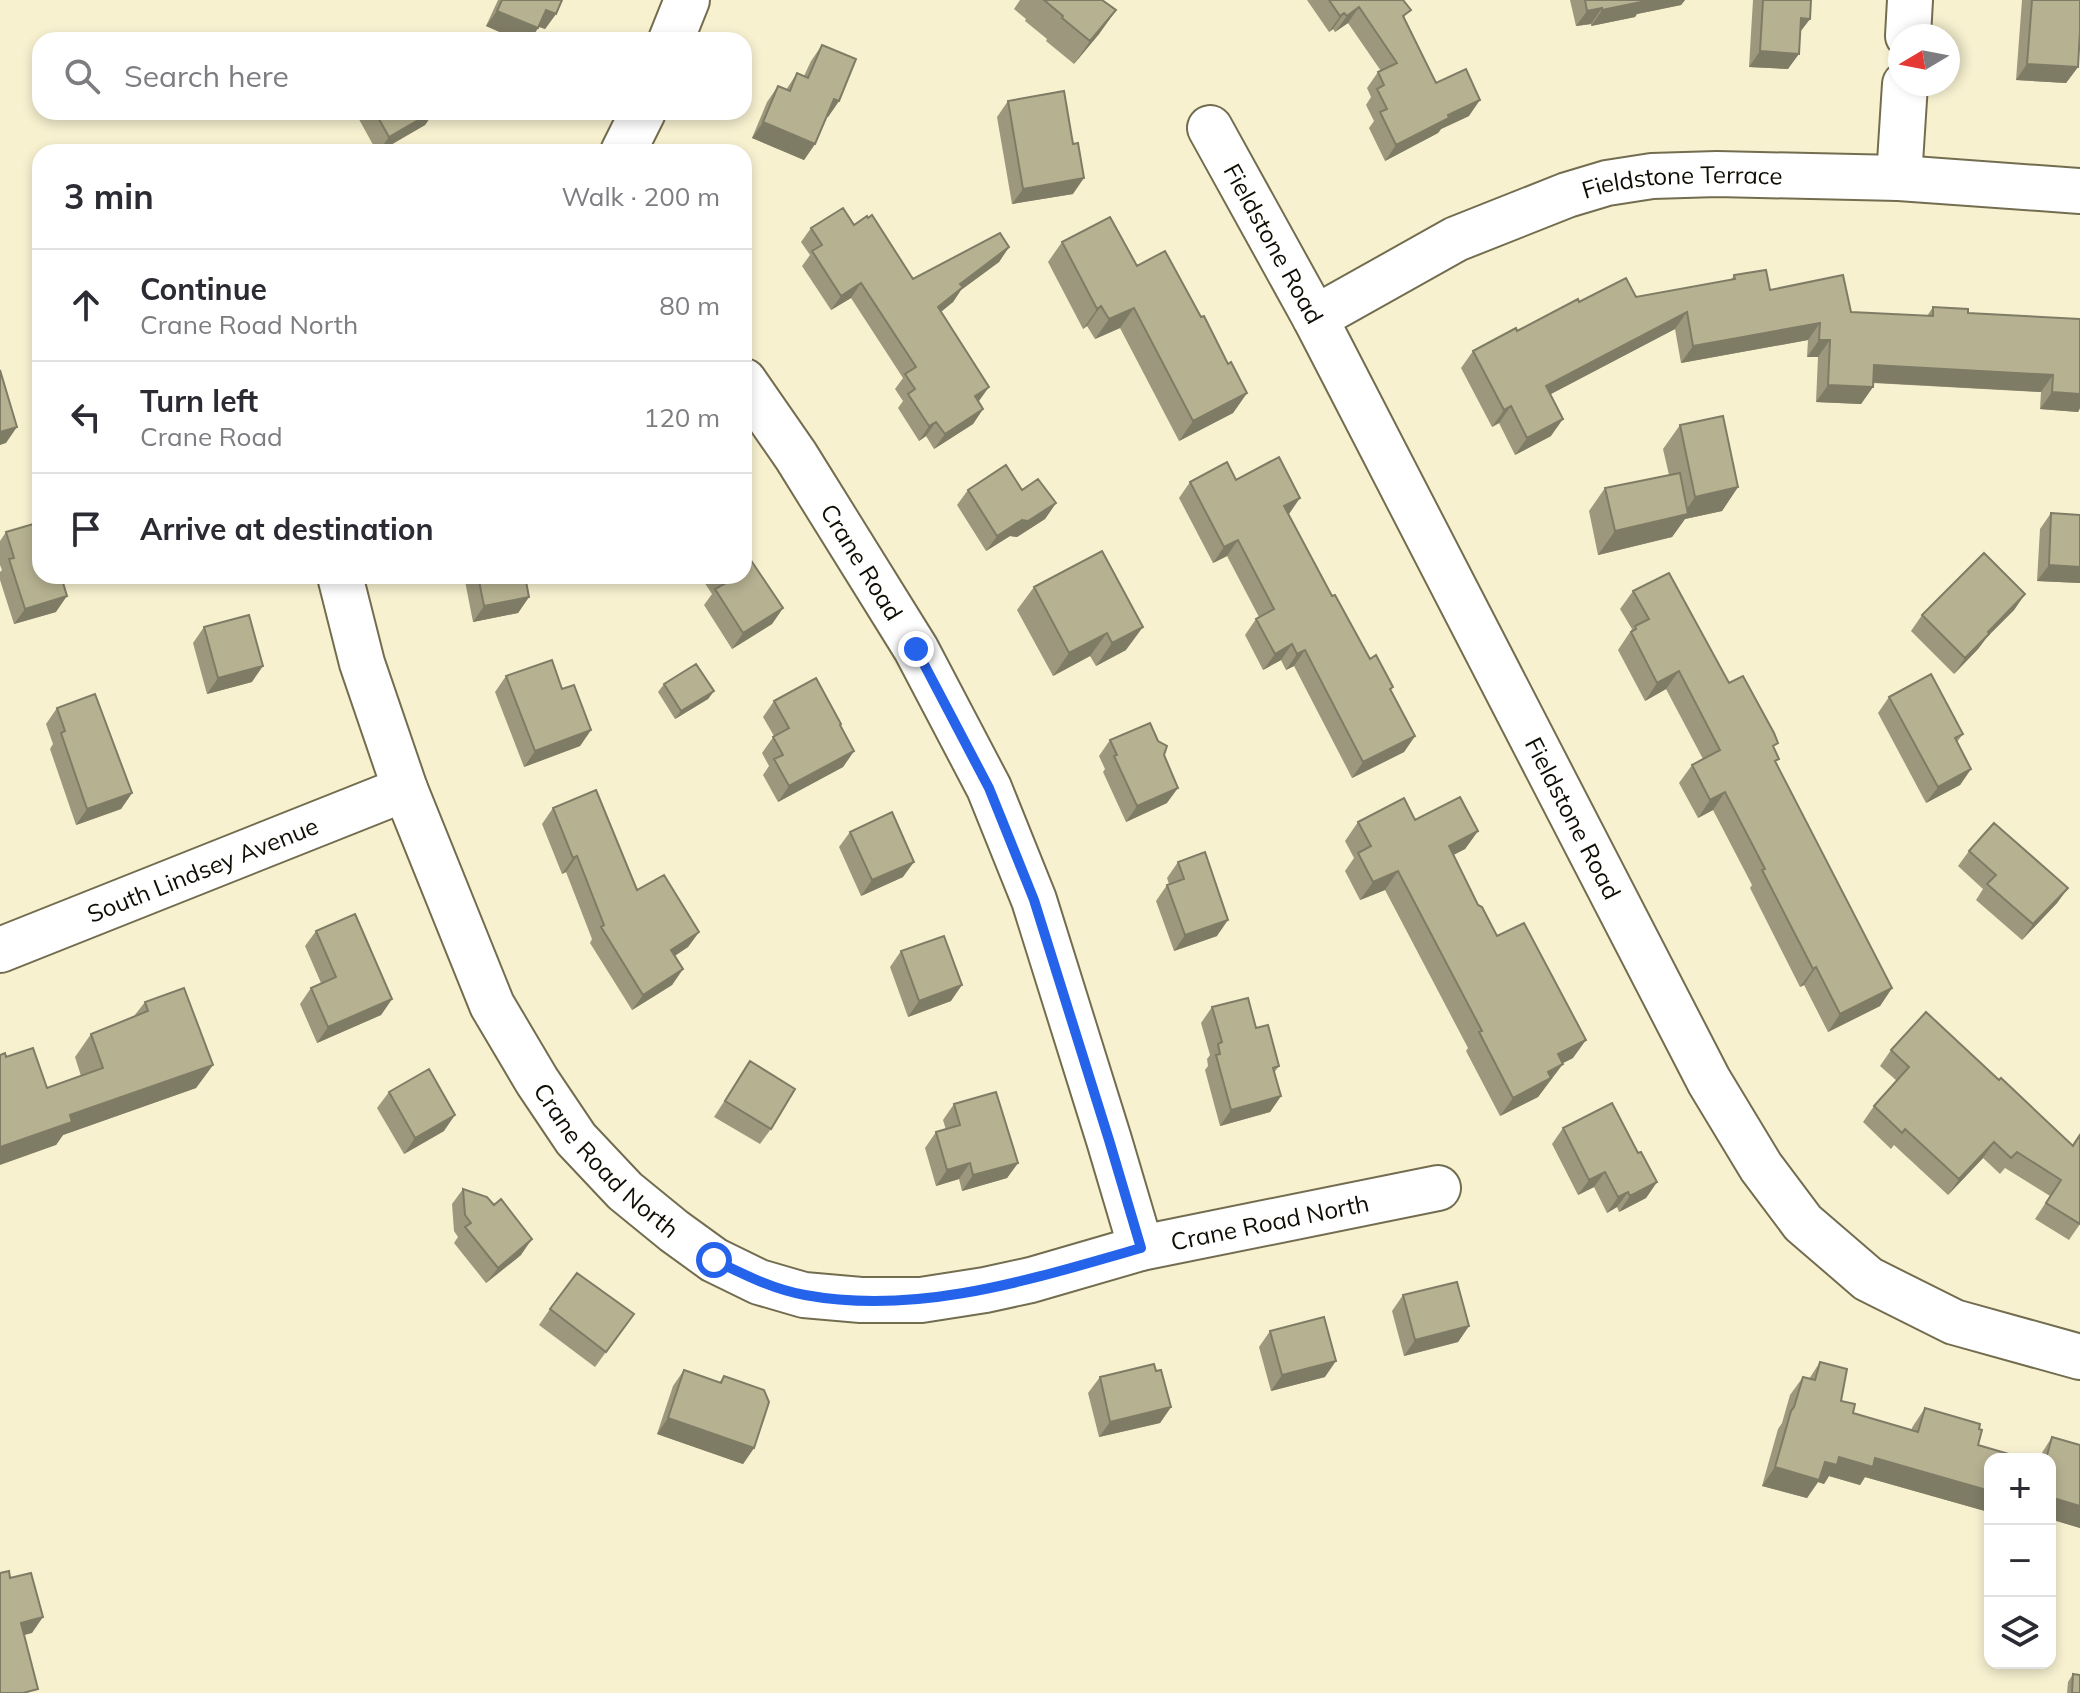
<!DOCTYPE html>
<meta charset="utf-8">
<style>
:root{--surface:#fff;--page:#f7f7f7;--text:#2b2b33;--muted:#7c7c81;--line:#e1e1e2}
body{margin:0;font-family:Mulish,sans-serif;background:var(--page);color:var(--text)}
.controls{position:absolute;right:24px;bottom:24px;display:grid;overflow:hidden;border-radius:16px;box-shadow:0 4px 12px #0003}
.controls button{width:72px;height:72px;display:grid;place-items:center;padding:0;border:0;border-bottom:2px solid var(--line);background:var(--surface);color:var(--text);font:40px sans-serif}
.compass{position:absolute;left:1888px;top:24px;width:72px;height:72px;border-radius:50%;background:var(--surface);box-shadow:0 4px 12px #0003;rotate:260deg}
.stop{position:absolute;width:24px;height:24px;margin:-18px;border:6px solid #2563eb;border-radius:50%;background:#fff}
.stop.end{background:#2563eb;border-color:#fff;box-shadow:0 2px 8px #0008}
.list{margin:0;padding:0;list-style:none}
h2{display:flex;justify-content:space-between;align-items:center;height:104px;margin:0;padding:0 32px;font-size:34px}
h2 small{font-size:26px;font-weight:400;color:var(--muted)}
.list li{display:grid;grid-template-columns:52px 1fr auto;gap:24px;align-items:center;box-sizing:border-box;height:112px;padding:0 32px;border-top:2px solid var(--line)}
.list b{display:block;font-size:30px;white-space:nowrap}
.list p{margin:0;font-size:26px;white-space:nowrap;color:var(--muted)}
.list em{font-size:26px;font-style:normal;color:var(--muted)}
.icon{flex:none;width:44px;height:44px;fill:none;stroke:currentColor;stroke-width:2;stroke-linecap:round;stroke-linejoin:round}
.map{position:relative;flex:none;width:2080px;height:1693px;overflow:hidden}
.search{position:absolute;background:var(--surface);box-shadow:0 4px 12px #0003;left:32px;top:32px;width:720px;height:88px;display:flex;align-items:center;gap:20px;box-sizing:border-box;padding:0 28px;border-radius:24px;color:var(--muted);font-size:30px}
.panel{position:absolute;background:var(--surface);box-shadow:0 4px 12px #0003;left:32px;top:144px;width:720px;height:440px;border-radius:24px}
.map>svg:first-child{display:block}
.lines{fill:none;stroke-linecap:round;stroke-linejoin:round}
.minor-casing{stroke:#736d50;stroke-width:48}
.minor{stroke:#fff;stroke-width:44}
.wall{fill:#9d987d}
.shaded-wall{fill:#7f7c66}
.building{fill:#b6b191;stroke:#7f7c66;stroke-width:2}
.route{stroke:#2563eb;stroke-width:10}
.labels{text-anchor:middle;dominant-baseline:central;stroke-width:6;stroke-linejoin:round;paint-order:stroke}
.street-label{font-size:24px;fill:#100e04;stroke:#f7f1d0}
</style>
<div class="map">
<svg width="2080" height="1693" viewBox="0 0 2080 1693">
<rect width="100%" height="100%" fill="#f7f1d0"/>
<g class="lines">
<defs>
<g id="minor">
<path d="M1908 36 1910 0"/>
<path d="M671 40 687 0"/>
<path id="s1" d="M1210 128 1315 318 1709 1081 1761 1167 1803 1223 1868 1279 1954 1322 2080 1357"/>
<path d="M623 152 643 112"/>
<path d="M1899 178 1905 84"/>
<path id="s2" d="M1315 318 1456 239 1567 195 1607 183 1652 176 1717 174 1899 178 2080 191"/>
<path id="s3" d="M744 381 796 456 916 649 989 788 1034 900 1109 1140 1141 1248"/>
<path id="s4" d="M340 576 362 663 405 789 492 1005 537 1081 576 1139 625 1191 674 1231 714 1260 759 1282 804 1295 861 1300H921L985 1290 1031 1280 1141 1248 1438 1188"/>
<path id="s5" d="M0 950 405 789"/>
</g>
</defs>
<!-- minor casing -->
<use href="#minor" class="minor-casing"/>
<!-- minor -->
<use href="#minor" class="minor"/>
</g>
<!-- wall -->
<path class="wall" d="M498 0H562L556 14 545 29 539 27 530 40H518L486 26Z
M1020 0H1102L1116 10 1099 34 1074 64 1046 41 1047 39 1025 21 1026 19 1014 9Z
M1307 0H1403L1405 19 1436 83 1469 116 1441 129 1438 133 1385 161 1369 128 1374 121 1366 105 1371 97 1367 88 1378 72 1381 71 1348 23 1335 32 1333 29 1329 32Z
M1570 0H1685L1681 5 1637 14 1635 17 1591 26V24L1576 26Z
M1753 0H1811L1810 19 1801 31 1788 69 1749 67Z
M2022 0H2080V47H2079L2078 67 2066 83 2016 80Z
M822 45 839 101 828 117 826 116 815 144 804 160 752 138 767 102 778 86 786 90 797 73 804 76 811 61Z
M1008 101 1073 194 1012 204 997 117Z
M355 112H434L425 125 379 152H377Z
M854 225 913 279 1009 247 999 262 961 290 953 302 941 312 979 402 983 409 973 424 934 449 926 436 919 441 898 408 903 401 895 389 903 378 851 298 831 310 802 266 810 255 801 242 811 228Z
M1062 242 1137 266 1228 364 1247 393 1233 413 1179 441 1120 328 1095 339 1087 326 1083 329 1048 262Z
M1734 275 1770 290 1851 312 1927 316 1933 307 1968 313 2080 319V408L2078 412 2040 409 2041 392 1873 383V387L1861 404 1816 402 1818 357H1807L1808 340 1681 363 1675 329 1550 394 1551 436 1515 455 1499 423 1492 427 1461 368 1473 351 1579 302 1636 297 1731 280Z
M1680 425 1738 487 1722 511 1685 519 1672 537 1598 555 1589 511 1605 488 1669 475 1663 449Z
M1236 480 1288 514 1332 596 1370 659 1393 687 1391 690 1415 736 1404 752 1352 778 1294 666 1286 670 1281 660 1263 670 1245 635 1256 619 1259 617 1227 556 1213 563 1179 498 1190 482Z
M968 490H1022L1056 503 1045 519 1017 537 1010 536 986 551 957 505Z
M2051 513 2080 515V583L2037 581 2040 529Z
M6 532 56 612 14 624 0 580V572L2 570 0 565V541Z
M1102 551 1126 650 1096 666 1090 656 1053 676 1017 610 1034 587Z
M175 576H222L221 578 175 583Z
M464 576H525L529 597 518 613 473 622Z
M700 576H744L783 608 772 624 732 649 704 605 712 594Z
M1633 591 1729 683 1774 748 1776 764 1892 988 1880 1006 1828 1032 1804 985 1800 987 1750 888 1752 885 1713 810 1698 818 1679 783 1692 765 1703 759 1666 689 1645 701 1618 650 1632 629 1620 609Z
M2025 594 2014 610 1987 637 1978 649 1954 674 1911 631 1922 615Z
M204 627 252 682 207 694 193 643Z
M506 676 562 689 591 730 580 746 524 767 495 692Z
M664 684 714 691 708 699 675 719 658 692Z
M1889 697 1963 734 1957 742 1971 769 1960 785 1926 803 1878 713Z
M774 701 840 726 854 751 843 767 778 802 763 775 769 766 762 753 774 736 763 717Z
M57 708 132 793 121 809 76 825 50 749 53 744 46 724Z
M1110 740 1167 803 1126 822 1103 772 1105 769 1099 756Z
M553 808 637 890 699 932 688 947 675 956 683 969 672 985 632 1010 590 943 592 939 566 872 562 874 542 824Z
M1415 820 1478 831 1465 849 1453 855 1478 905 1573 1058 1563 1063 1538 1097 1500 1116 1466 1051 1468 1048 1385 890 1360 900 1345 871 1354 858 1345 841 1358 822Z
M850 832 903 877 861 896 839 847Z
M1969 851 2068 888 2057 903 2022 940 1976 900 1983 889 1958 866Z
M1178 862 1217 936 1174 951 1156 901 1167 885 1169 884 1167 878Z
M316 931 392 999 381 1015 317 1043 300 1004 311 988 321 983 305 946Z
M901 951 951 1001 908 1017 890 967Z
M145 1002 213 1065 196 1088 63 1135 56 1145 6 1057 47 1088 81 1076 75 1057 91 1034 134 1016Z
M1212 1007 1256 1028 1279 1066 1274 1073 1281 1096 1270 1112 1220 1126 1205 1070 1208 1066 1207 1059 1210 1055 1201 1023Z
M1891 1050 1999 1080 2072 1145 2080 1133V1224L2069 1240 2035 1219 2050 1196 2005 1168 2000 1174 1983 1158 1948 1195 1894 1145 1891 1149 1863 1122 1874 1106 1897 1081 1880 1066Z
M750 1061 771 1129 760 1144 714 1117Z
M389 1092 444 1131 404 1154 377 1108Z
M954 1104 1018 1163 1007 1178 962 1191 959 1179 936 1186 925 1148 936 1132 946 1130 943 1120Z
M1563 1128 1638 1153 1657 1182 1646 1198 1619 1212 1617 1207 1607 1213 1594 1187 1578 1195 1552 1144Z
M463 1189 521 1255 486 1283 454 1243 458 1237 454 1231 452 1204Z
M1403 1295 1469 1326 1458 1342 1404 1356 1392 1311Z
M550 1309 634 1314 595 1367 539 1325Z
M1270 1331 1325 1377 1271 1391 1259 1347Z
M1820 1362 1841 1401 1853 1413 1911 1430 1913 1426 1925 1408 1978 1445 1990 1459 1985 1511 1865 1477 1860 1485 1829 1476 1824 1484 1818 1482 1807 1498 1762 1486 1778 1429 1782 1423 1790 1395 1803 1377 1809 1379Z
M684 1370 719 1383 724 1376 754 1448 743 1464 657 1434 673 1386Z
M1156 1371 1171 1407 1160 1423 1099 1437 1088 1393 1100 1377Z
M2052 1437 2080 1445V1528L2050 1519V1459H2038Z
M2073 1674 2080 1693H2067L2068 1682Z"/>
<!-- shaded-wall -->
<path class="shaded-wall" d="M1645 0H1685L1681 5 1637 14 1635 17 1591 26 1602 10Z
M1359 7 1348 23 1335 32 1347 16Z
M1602 8 1591 24 1576 26 1587 11Z
M546 10 556 14 545 29 535 25Z
M1116 10 1099 34 1074 64 1090 41Z
M497 11 538 28 530 40H518L486 26Z
M1344 13 1333 29 1329 32 1340 16Z
M1801 18 1810 19 1798 34Z
M1760 51 1799 54 1788 69 1749 67Z
M2027 64 2078 67 2066 83 2016 80Z
M834 99 839 101 828 117 822 115Z
M1480 100 1469 116 1441 129 1438 133 1385 161 1396 145 1448 115Z
M432 112H434L425 125 378 152 389 137Z
M763 122 815 144 804 160 752 138Z
M1084 178 1073 194 1012 204 1023 189Z
M1009 247 999 262 961 290 953 302 928 322 938 307 960 284Z
M861 283 851 298 831 310 841 296Z
M1101 306 1087 326 1083 329 1097 309Z
M1134 308 1120 328 1095 339 1109 319Z
M1687 312 1675 329 1534 403 1546 386Z
M1820 323 1808 340 1681 363 1693 346Z
M1819 340H1830L1818 357H1807Z
M1874 365 2053 375 2041 392 1862 382Z
M1828 385 1873 387 1861 404 1816 402Z
M989 387 979 401 965 410 975 396Z
M2052 392 2080 394V408L2078 412 2040 409Z
M1247 393 1233 413 1179 441 1193 421Z
M1511 406 1499 423 1492 427 1504 410Z
M983 409 973 424 934 449 945 434Z
M1563 419 1551 436 1515 455 1527 438Z
M936 422 926 436 919 441 929 426Z
M17 427 6 443 0 445V432Z
M1738 487 1722 511 1685 519 1672 537 1598 555 1615 531 1682 516 1695 497Z
M1300 498 1289 514 1273 521 1284 506Z
M1056 503 1045 519 1017 537 1010 536 986 551 997 536 1022 520Z
M1238 540 1227 556 1213 563 1224 547Z
M2049 565 2080 567V583L2037 581Z
M180 576H222L221 578 175 583Z
M2025 594 2014 610 1987 637 1978 649 1954 674 1965 658 1988 632Z
M67 596 56 612 14 624 25 609Z
M529 597 518 613 473 622 484 606Z
M783 608 772 624 732 649 743 633Z
M1143 627 1126 650 1096 666 1112 643Z
M1107 633 1090 656 1053 676 1069 653Z
M1292 644 1281 660 1263 670 1275 654Z
M1305 650 1294 666 1286 670 1297 654Z
M263 666 252 682 207 694 218 678Z
M1679 671 1666 689 1645 701 1657 683Z
M714 691 708 699 675 719 681 711Z
M591 730 580 746 524 767 535 751Z
M1415 736 1404 752 1352 778 1363 762Z
M854 751 843 767 778 802 789 786Z
M1971 769 1960 785 1926 803 1938 787Z
M1178 788 1167 803 1126 822 1137 806Z
M1725 792 1713 810 1698 818 1710 800Z
M132 793 121 809 76 825 87 809Z
M1478 831 1465 849 1436 864 1449 846Z
M577 856 566 872 562 874 573 858Z
M914 862 903 877 861 896 872 880Z
M1398 871 1385 890 1360 900 1373 882Z
M2068 888 2057 903 2022 940 2033 924Z
M1228 920 1217 936 1174 951 1185 935Z
M699 932 688 947 660 965 671 950Z
M1816 967 1804 985 1800 987 1813 969Z
M683 969 672 985 632 1010 643 995Z
M962 985 951 1001 908 1017 919 1001Z
M1892 988 1880 1006 1828 1032 1840 1014Z
M392 999 381 1015 317 1043 328 1027Z
M1586 1040 1573 1058 1545 1072 1558 1054Z
M1563 1064 1538 1097 1500 1116 1513 1098 1548 1072Z
M213 1065 196 1088 63 1135 56 1145 0 1165V1147L70 1115Z
M1281 1096 1270 1112 1220 1126 1231 1110Z
M455 1115 444 1131 404 1154 415 1138Z
M1994 1142 1983 1158 1948 1195 1959 1179Z
M970 1163 959 1179 936 1186 947 1170Z
M1018 1163 1007 1178 962 1191 973 1175Z
M1605 1172 1594 1187 1578 1195 1589 1180Z
M1657 1182 1646 1198 1619 1212 1630 1196Z
M1628 1192 1617 1207 1607 1213 1618 1197Z
M532 1239 521 1255 486 1283 498 1268Z
M1469 1326 1458 1342 1404 1356 1415 1340Z
M1336 1361 1325 1377 1271 1391 1282 1375Z
M1171 1407 1160 1423 1099 1437 1110 1422Z
M668 1418 754 1448 743 1464 657 1434Z
M1839 1457 1875 1458 1990 1491V1504L1985 1511 1865 1477 1860 1485 1829 1476 1824 1484 1818 1482 1807 1498 1762 1486 1775 1467 1825 1462Z
M2050 1497 2080 1506V1528L2050 1519Z
M43 1617 32 1633 10 1639 21 1623Z"/>
<!-- building -->
<path class="building" d="M502 0H562L556 14 546 10 538 28 497 11Z
M1044 0H1102L1116 10 1090 41 1062 18 1063 16Z
M1329 0H1403L1411 10 1403 16 1436 83 1466 69 1480 100 1448 115 1449 118 1396 145 1380 112 1387 109 1377 89 1384 85 1378 72 1397 63 1359 7 1347 16 1344 13 1340 16Z
M1585 0H1646V1L1602 10V8L1587 11Z
M1763 0H1811L1810 19 1801 18 1799 54 1760 51Z
M2032 0H2080V31L2078 67 2027 64Z
M822 45 856 59 839 101 834 99 815 144 763 122 778 86 790 91 797 73 808 78Z
M1064 91 1073 144 1078 143 1084 178 1023 189 1008 101Z
M375 112H432L389 137Z
M843 208 854 225 867 216 868 218 872 215 913 279 1000 233 1009 247 960 284 963 287 938 307 989 387 975 396 983 409 945 434 936 422 929 426 908 394 915 389 905 374 916 367 861 283 841 296 812 251 822 245 811 228Z
M1110 217 1137 266 1165 251 1201 317 1204 316 1228 364 1231 362 1247 393 1193 421 1134 308 1109 319 1101 306 1097 309 1062 242Z
M1766 270 1770 290 1843 275 1851 312 1933 316V307L1968 309V313L2080 319V394L2052 392 2053 375 1874 365 1873 387 1828 385 1830 340H1819L1820 323 1693 346 1687 312 1546 386 1563 419 1527 438 1511 406 1504 410 1473 351 1516 328 1517 331 1578 299 1579 302 1626 278 1636 297 1735 279 1734 275Z
M0 370 17 427 0 432Z
M1723 416 1738 487 1695 497 1680 425Z
M1279 457 1300 498 1284 506 1332 596 1335 595 1370 659 1376 655 1393 687 1390 689 1415 736 1363 762 1305 650 1297 654 1292 644 1275 654 1256 619 1274 609 1238 540 1224 547 1190 482 1227 462 1236 480Z
M1006 465 1022 490 1038 479 1056 503 1028 521 1022 520 997 536 968 490Z
M1680 473 1688 514 1615 531 1605 488Z
M2051 513 2080 515V567L2049 565Z
M40 522V576H61L67 596 25 609 9 559 14 558 6 532Z
M744 550 783 608 743 633 715 589 726 583 721 576H744Z
M1102 551 1143 627 1112 643 1107 633 1069 653 1034 587Z
M1984 553 2025 594 1988 632 1989 634 1965 658 1922 615Z
M1669 573 1729 683 1743 676 1774 733 1778 743 1773 746 1779 759 1775 761 1892 988 1840 1014 1816 967 1813 969 1762 870 1765 869 1725 792 1710 800 1692 765 1720 750 1679 671 1657 683 1631 632 1636 629 1635 626 1649 619 1633 591Z
M478 576H525L529 597 484 606Z
M249 615 263 666 218 678 204 627Z
M552 660 562 689 574 685 591 730 535 751 506 676Z
M696 664 714 691 681 711 664 684Z
M1931 674 1963 734 1955 738 1971 769 1938 787 1889 697Z
M816 678 841 724 840 725 854 751 789 786 774 759 783 755 773 737 789 728 774 701Z
M95 694 132 793 87 809 61 733 65 731 57 708Z
M1150 723 1158 741 1167 746 1164 755 1178 788 1137 806 1114 756 1117 755 1110 740Z
M596 790 637 890 664 875 699 932 671 950 683 969 643 995 601 927 604 925 577 856 573 858 553 808Z
M1460 797 1478 831 1449 846 1478 905 1482 907 1497 936 1524 923 1586 1040 1558 1054 1563 1064 1548 1072 1551 1078 1513 1098 1479 1032 1482 1031 1398 871 1373 882 1358 853 1371 846 1358 822 1404 798 1415 820Z
M892 812 914 862 872 880 850 832Z
M1994 823 2068 888 2033 924 1987 884 1996 875 1969 851Z
M1205 852 1228 920 1185 935 1167 885 1184 879 1178 862Z
M355 914 392 999 328 1027 311 988 336 977 316 931Z
M944 936 962 985 919 1001 901 951Z
M184 988 213 1065 70 1115 72 1122 0 1147V1055L5 1053 6 1057 33 1048 47 1088 103 1068 91 1034 148 1011 145 1002Z
M1248 998 1256 1028 1268 1025 1279 1066 1273 1068 1281 1096 1231 1110 1216 1055 1220 1054 1218 1044 1222 1042 1212 1007Z
M1926 1012 1999 1080 2001 1078 2073 1146 2080 1135V1224L2046 1203 2061 1180 2017 1152 2011 1158 1994 1142 1959 1179 1905 1129 1902 1133 1874 1106 1909 1067 1891 1050Z
M750 1061 795 1089 771 1129 725 1101Z
M429 1069 455 1115 415 1138 389 1092Z
M996 1092 1018 1163 973 1175 970 1163 947 1170 936 1132 960 1125 954 1104Z
M1612 1103 1638 1153 1641 1152 1657 1182 1630 1196 1628 1192 1618 1197 1605 1172 1589 1180 1563 1128Z
M463 1189 487 1197 494 1205 501 1199 532 1239 498 1268 465 1227 471 1223 465 1215Z
M577 1273 634 1314 606 1352 550 1309Z
M1457 1282 1469 1326 1415 1340 1403 1295Z
M1324 1317 1336 1361 1282 1375 1270 1331Z
M1820 1362 1847 1369 1841 1401 1855 1404 1853 1413 1918 1432 1925 1408 1980 1424 1979 1429 1982 1430 1978 1445 2026 1459H1990V1491L1875 1458 1873 1467 1839 1457 1837 1465 1825 1462 1819 1480 1775 1467 1791 1411 1794 1407 1803 1377 1815 1380Z
M1154 1364 1156 1371 1161 1370 1171 1407 1110 1422 1100 1377Z
M684 1370 721 1383 724 1376 764 1390 769 1402 754 1448 668 1418Z
M2052 1437 2080 1445V1506L2050 1497V1459H2046Z
M9 1571 10 1578 31 1573 43 1617 21 1623 38 1689 23 1693H0V1573Z
M2073 1674 2080 1675V1693H2072Z"/>
<g class="lines">
<!-- route -->
<path class="route" d="M714 1260C743 1274 772 1289 805 1295 919 1316 1032 1279 1141 1248L1109 1140 1034 900 989 788 916 649"/>
</g>
<g class="labels">
<!-- street labels -->
<g class="street-label">
<text stroke="none"><textPath href="#s2" startOffset="398">Fieldstone Terrace</textPath></text>
<text stroke="none"><textPath href="#s1" startOffset="132">Fieldstone Road</textPath></text>
<text stroke="none"><textPath href="#s3" startOffset="216">Crane Road</textPath></text>
<text stroke="none"><textPath href="#s1" startOffset="780">Fieldstone Road</textPath></text>
<text stroke="none"><textPath href="#s5" startOffset="218">South Lindsey Avenue</textPath></text>
<text stroke="none"><textPath href="#s4" startOffset="650">Crane Road North</textPath></text>
<text stroke="none"><textPath href="#s4" startOffset="1370">Crane Road North</textPath></text>
</g>
</g>
</svg>
<div class="controls">
<button>+</button>
<button>−</button>
<button><svg class="icon" aria-label="layers" viewBox="0 0 24 24"><path d="M12 4l9 5-9 5-9-5zM3 14l9 5 9-5"/></svg></button>
</div>
<svg class="compass" viewBox="-18 -18 36 36"><path d="M0-13l5 13h-10z" fill="#e53935"/><path d="M0 13l5-13h-10z" fill="#7c7c81"/></svg>
<div class="stop" style="left:714px;top:1260px"></div>
<div class="stop end" style="left:916px;top:649px"></div>
<div class="search"><svg class="icon" aria-label="search" viewBox="0 0 24 24"><circle cx="10" cy="10" r="6"/><path d="M15 15l6 6"/></svg>Search here</div>
<section class="panel">
<h2>3 min<small>Walk · 200 m</small></h2>
<ul class="list">
<li><svg class="icon" aria-label="ahead" viewBox="0 0 24 24"><path d="M12 20V5M6 11l6-6 6 6"/></svg><div><b>Continue</b><p>Crane Road North</p></div><em>80 m</em></li>
<li><svg class="icon" aria-label="left" viewBox="0 0 24 24"><path d="M17 20v-9H6M10 6l-5 5 5 5"/></svg><div><b>Turn left</b><p>Crane Road</p></div><em>120 m</em></li>
<li><svg class="icon" aria-label="arrive" viewBox="0 0 24 24"><path d="M6 21V4h12l-3 4 3 4H6"/></svg><div><b>Arrive at destination</b></div></li>
</ul>
</section>
</div>
